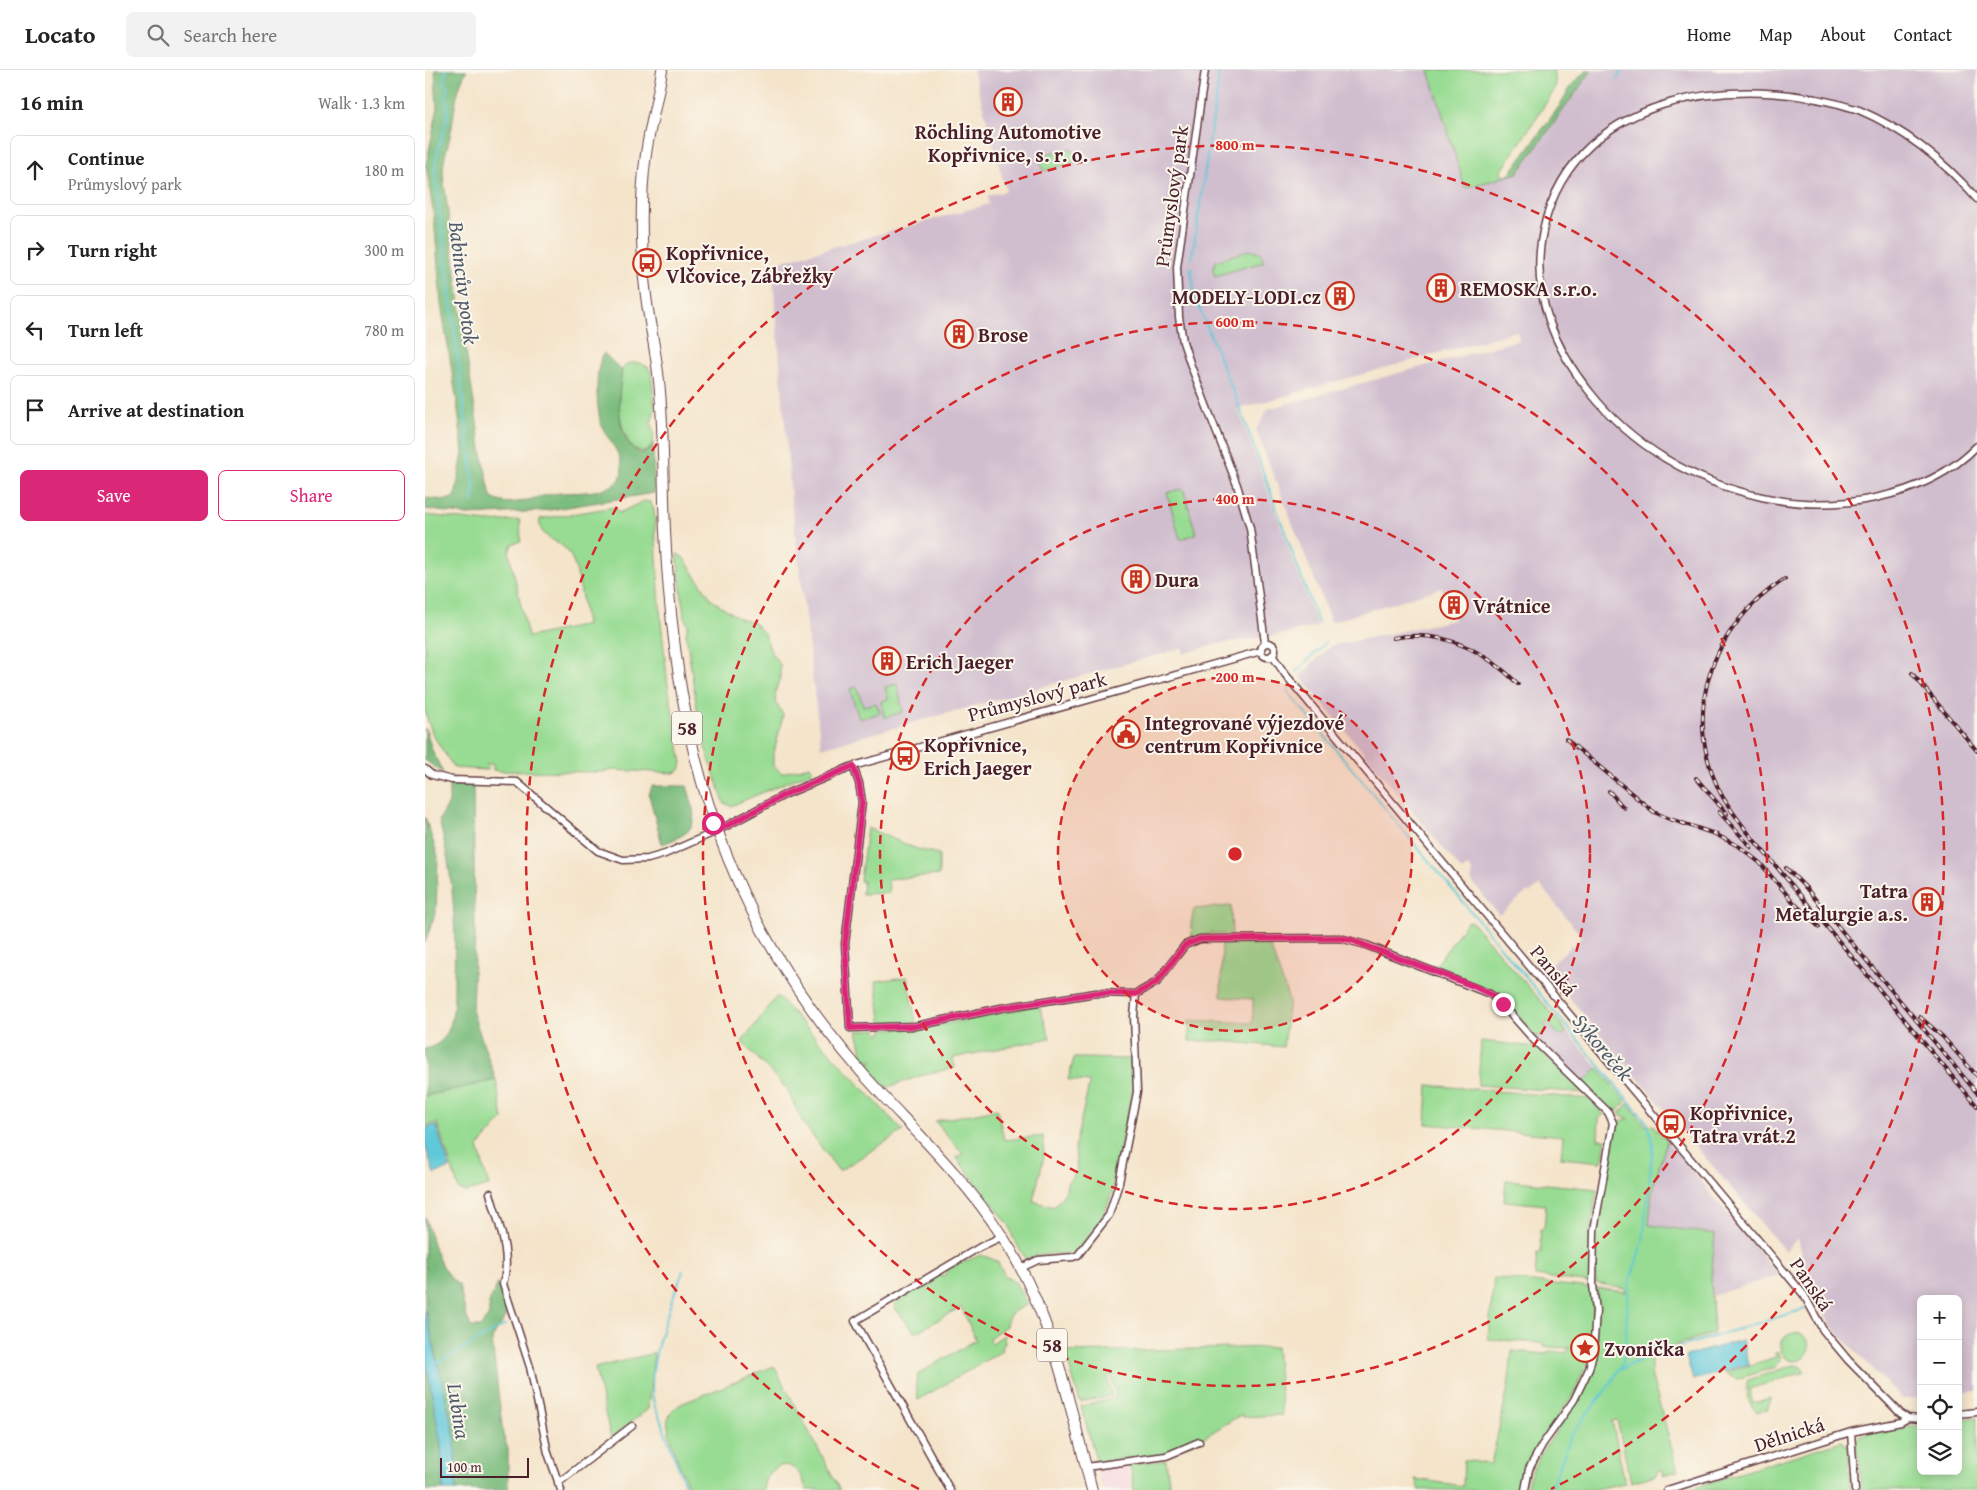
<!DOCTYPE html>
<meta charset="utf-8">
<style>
:root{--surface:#fff;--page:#f2f2f2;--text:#222;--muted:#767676;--line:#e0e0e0;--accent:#db2777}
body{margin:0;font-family:"Gentium Book Plus",serif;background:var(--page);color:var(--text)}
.controls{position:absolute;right:15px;bottom:15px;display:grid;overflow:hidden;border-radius:8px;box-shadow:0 2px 12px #0003}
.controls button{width:45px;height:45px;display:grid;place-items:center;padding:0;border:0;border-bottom:1px solid var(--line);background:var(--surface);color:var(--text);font:25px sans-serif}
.scale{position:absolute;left:15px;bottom:12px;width:89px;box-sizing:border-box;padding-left:5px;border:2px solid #4a1f2b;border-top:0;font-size:14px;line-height:18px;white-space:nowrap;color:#4a1f2b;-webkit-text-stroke:4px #fbf7ec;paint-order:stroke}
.stop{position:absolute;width:15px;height:15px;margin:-11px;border:4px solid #db2777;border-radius:50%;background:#fff}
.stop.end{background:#db2777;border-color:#fff;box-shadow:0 1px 5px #0008}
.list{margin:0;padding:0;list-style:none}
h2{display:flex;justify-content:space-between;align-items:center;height:65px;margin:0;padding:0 20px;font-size:21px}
h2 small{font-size:16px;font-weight:400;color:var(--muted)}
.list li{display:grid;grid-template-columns:32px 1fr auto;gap:15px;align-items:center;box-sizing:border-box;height:70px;margin:0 10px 10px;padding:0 10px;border:1px solid var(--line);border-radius:8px}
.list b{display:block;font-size:19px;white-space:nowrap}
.list p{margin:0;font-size:16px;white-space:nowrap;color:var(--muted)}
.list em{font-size:16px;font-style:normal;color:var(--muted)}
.actions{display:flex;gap:10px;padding:15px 20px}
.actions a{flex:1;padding:11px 0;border:1px solid var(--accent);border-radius:8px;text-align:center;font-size:18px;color:var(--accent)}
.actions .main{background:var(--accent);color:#fff}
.icon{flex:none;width:28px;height:28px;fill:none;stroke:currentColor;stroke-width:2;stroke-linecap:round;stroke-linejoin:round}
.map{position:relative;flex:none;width:1552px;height:1420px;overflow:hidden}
header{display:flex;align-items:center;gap:30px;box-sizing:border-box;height:70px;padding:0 25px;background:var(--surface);border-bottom:1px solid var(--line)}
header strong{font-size:24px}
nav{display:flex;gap:28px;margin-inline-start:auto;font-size:18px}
.search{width:350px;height:45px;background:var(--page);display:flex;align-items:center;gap:12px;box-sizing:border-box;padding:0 18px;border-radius:8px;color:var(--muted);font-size:19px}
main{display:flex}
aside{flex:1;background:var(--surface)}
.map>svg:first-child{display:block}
.built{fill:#f4cfde}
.industrial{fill:#d0bdce}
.green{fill:#98dc93;stroke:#717e5f}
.forest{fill:#7abc7d;stroke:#626e54}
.water{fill:#5ec8d9;stroke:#547482}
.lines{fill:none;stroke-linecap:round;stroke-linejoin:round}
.stream{stroke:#5ec8d9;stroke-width:2}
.minor-casing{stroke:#643d43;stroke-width:9}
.primary-casing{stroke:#643d43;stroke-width:12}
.minor{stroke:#fff;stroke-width:6}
.primary{stroke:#fff;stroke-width:10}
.rail-casing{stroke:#4a1f2b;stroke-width:4}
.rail{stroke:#fbf7ec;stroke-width:2;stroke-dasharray:5.5;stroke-linecap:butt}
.route{stroke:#db2777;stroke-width:6}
.ring{fill:none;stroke:#d62828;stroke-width:2.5;stroke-dasharray:9 6}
.labels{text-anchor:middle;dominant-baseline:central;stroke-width:4;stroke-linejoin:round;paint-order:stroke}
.shield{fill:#fbf7ec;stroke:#7f6065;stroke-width:1}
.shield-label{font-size:19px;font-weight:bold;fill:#4a1f2b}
.poi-label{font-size:20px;font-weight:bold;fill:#4a1f2b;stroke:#fbf7ec;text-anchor:start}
.street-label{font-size:20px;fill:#4a1f2b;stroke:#fbf7ec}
.water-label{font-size:21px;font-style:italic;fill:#515a68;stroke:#fbf7ec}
.centre{fill:#d62828;stroke:#fbf7ec;stroke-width:2.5}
.ring-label{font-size:15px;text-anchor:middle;font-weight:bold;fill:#d62828;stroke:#fbf7ec;stroke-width:4;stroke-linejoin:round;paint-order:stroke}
</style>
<header>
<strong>Locato</strong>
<div class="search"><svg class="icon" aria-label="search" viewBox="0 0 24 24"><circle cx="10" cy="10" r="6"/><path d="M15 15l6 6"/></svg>Search here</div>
<nav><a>Home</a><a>Map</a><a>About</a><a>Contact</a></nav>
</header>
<main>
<aside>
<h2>16 min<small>Walk · 1.3 km</small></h2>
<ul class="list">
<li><svg class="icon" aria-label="ahead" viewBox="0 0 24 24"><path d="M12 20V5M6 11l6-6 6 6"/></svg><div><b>Continue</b><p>Průmyslový park</p></div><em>180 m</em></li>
<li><svg class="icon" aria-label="right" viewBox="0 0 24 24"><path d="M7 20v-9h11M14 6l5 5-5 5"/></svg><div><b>Turn right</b></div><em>300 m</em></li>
<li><svg class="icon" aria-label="left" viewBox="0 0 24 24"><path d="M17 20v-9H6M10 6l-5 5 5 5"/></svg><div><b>Turn left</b></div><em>780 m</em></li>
<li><svg class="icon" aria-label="arrive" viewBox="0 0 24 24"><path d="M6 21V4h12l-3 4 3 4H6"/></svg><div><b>Arrive at destination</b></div></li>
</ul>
<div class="actions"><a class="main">Save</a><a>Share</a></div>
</aside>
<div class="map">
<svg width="1552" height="1420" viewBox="0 0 1552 1420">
<rect width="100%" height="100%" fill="#fbf7ec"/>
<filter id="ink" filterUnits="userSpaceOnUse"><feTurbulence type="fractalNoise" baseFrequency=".02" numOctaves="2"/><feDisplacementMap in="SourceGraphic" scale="10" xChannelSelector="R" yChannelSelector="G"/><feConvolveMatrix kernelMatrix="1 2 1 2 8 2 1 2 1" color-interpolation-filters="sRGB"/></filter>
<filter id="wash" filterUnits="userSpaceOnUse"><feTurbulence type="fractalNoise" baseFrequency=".0096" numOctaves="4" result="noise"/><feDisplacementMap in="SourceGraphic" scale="20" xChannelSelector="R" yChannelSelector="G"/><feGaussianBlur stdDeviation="1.12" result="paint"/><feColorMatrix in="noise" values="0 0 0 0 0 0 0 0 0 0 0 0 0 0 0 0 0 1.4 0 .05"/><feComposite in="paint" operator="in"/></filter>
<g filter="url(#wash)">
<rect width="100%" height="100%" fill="#f4e4ca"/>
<!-- built -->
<path class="built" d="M702 1395 706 1420H678L672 1398Z"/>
<!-- industrial -->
<path class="industrial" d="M548 0H1004L1040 118 1094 103 1167 0H1552V1321L1533 1323V1229H1496V1327L1477 1329 1408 1258 1386 1220 1373 1168 1360 1181 1120 899 1157 867 1115 815 1105 823 1102 822 1074 845 1046 810 1048 802 1044 796 1037 801 875 606 905 576 1029 550 1017 518 906 552 831 360 843 339 1094 270 1092 261 813 339 892 556 855 565 792 574 758 584V578L396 678 366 428 347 194 564 134 562 126 581 121Z
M1090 942 1097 952 1122 960 1119 954 1122 952 1132 963 1140 960 1137 955 1173 998 1159 1012 1155 1013 1108 968Z
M1242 1071 1354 1205 1287 1226 1286 1211 1224 1155 1227 1120Z"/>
<!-- green -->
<path class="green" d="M1004 0H1128L1131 12 1130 19 1076 102 1077 105 1083 106 1040 118Z
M646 78 654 91 618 101 614 86Z
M824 180 836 184 838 192 790 206 788 198 791 191Z
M204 293H215L223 297 226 302 230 339 226 353 229 364 227 376 220 382 207 378C191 353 193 326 197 299Z
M756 419 759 421 771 464 755 469 742 423Z
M219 431 225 432 229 439 236 552 243 616 257 693 255 700 249 703 188 700 177 702 74 701 68 700V694H61L64 699 61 700 29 698 8 665 0 642V445L63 452 95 450 96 471 87 474 84 482 103 567 161 555C158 535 154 499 144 483 136 469 112 470 115 449L190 437 194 443Z
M252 484 258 487 287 530 314 548 328 552 339 563 347 584 355 595V609L350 622 351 633 358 645 348 687V696L357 703 385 696 388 701 306 736 299 733 280 677 273 646 261 564 263 555 259 547Z
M472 614 478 642 459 648 456 631 463 629 460 617Z
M432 617 438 636 451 633 455 643 434 649 425 619Z
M442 758 492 779 514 784V805L463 809 464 823 437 824 438 811H435Z
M806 836 807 865 785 863 782 865 767 867 766 854 769 839Z
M1046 851 1137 955 1141 963 1135 966 1122 952 1119 954 1122 959 1117 965 1110 967 1089 940 1066 922 1009 898 1042 852Z
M797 870 844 873 864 930 858 977 797 971H764V950L828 953V929L796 927Z
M482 907 491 953 457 956 451 911Z
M352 926 478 1061 414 1101 378 1053 362 1019 317 972Z
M614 935 625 968 528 988 530 998 501 1004 461 1018 440 994 447 992V990H439L432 961 452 959 453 964 458 963V959C511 959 561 946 614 935Z
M1056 971 1112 977 1160 1023 1053 1015Z
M649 988 709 989 708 1020 694 1081 693 1107 677 1149 650 1183 612 1185 602 1191 588 1168 584 1155 531 1087 538 1084 510 1051 572 1039 579 1070 618 1066 619 1087 608 1131 629 1137 641 1121 642 1113 652 1101 650 1076 664 1015V1012L643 1010Z
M1173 998 1201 1031 1191 1043 1182 1039 1155 1013 1159 1012Z
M71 1010 78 1049 53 1077 64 1116 41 1122 34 1120 12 1053 0 1056V1026Z
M1003 1015 1164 1029 1179 1044 1174 1049 1173 1069H1181L1177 1092 1136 1088 1138 1066 1001 1054Z
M1203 1033 1221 1056 1227 1054 1242 1071 1227 1120 1224 1155 1290 1164 1286 1211 1289 1263 1226 1283V1304L1253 1401 1238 1405V1400H1233L1231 1405 1206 1412 1192 1350 1187 1351 1200 1413 1165 1420H1101C1110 1381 1134 1363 1152 1330 1170 1296 1172 1256 1172 1218L1201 1222 1200 1219 1171 1213 1168 1167 1187 1070 1194 1051 1204 1049 1194 1044Z
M1081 1110 1172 1119 1165 1164 1167 1213 1110 1206 1112 1183H1116L1115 1159H1119L1121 1135 1079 1131Z
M556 1185 572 1191 580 1206 591 1213 602 1234C592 1240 582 1243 581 1256L564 1268 567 1273 579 1265 580 1274 576 1277 577 1281 493 1330 491 1313 493 1304 551 1270 536 1237 490 1263 470 1238 469 1232 479 1228 482 1224 513 1205 519 1206 524 1198Z
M1069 1208 1166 1218 1169 1249 1166 1285 1148 1325 1114 1374 1097 1420H994L990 1409 1038 1416 1039 1390 1066 1394 1083 1318 1087 1281 1122 1284 1124 1281 1141 1283 1144 1278 1119 1277V1274L1114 1273 1063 1269Z
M1356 1277a14 14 0 1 1 28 0a14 14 0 1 1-28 0Z
M851 1277 857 1345 817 1347V1344L773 1371 735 1385 664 1393 671 1390 656 1336 691 1328 686 1304 683 1308 687 1326 655 1332 643 1292 638 1293 637 1290 642 1288 640 1282Z
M1354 1281 1356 1290 1351 1297 1312 1309 1299 1303 1351 1287 1350 1282Z
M229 1283 223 1339 186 1369 170 1298Z
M1369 1295 1375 1296 1380 1302 1324 1319 1328 1333 1345 1328 1343 1339 1332 1342C1324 1336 1318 1319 1323 1310Z
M349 1296 415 1420H381C379 1409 372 1397 361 1395 346 1397 340 1405 338 1420H265C259 1407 240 1361 243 1349 246 1342 250 1338 256 1334Z
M1552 1347V1420H1436L1434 1389 1430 1373 1435 1365 1496 1355V1401H1533V1350Z
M1417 1371 1419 1375 1423 1374 1426 1420H1260Z
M741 1390 745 1420H709L705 1394Z"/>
<!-- forest -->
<path class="forest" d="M10 0H42C31 19 30 36 27 57 24 74 18 87 18 104L42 288 56 378 66 427C83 440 109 427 127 424 148 421 181 426 195 409 203 389 184 373 177 356 171 340 169 297 179 283L197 301C193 322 189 376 217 383L225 379 228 372 229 423 118 441 43 445 0 439V428L21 430 30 427 38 383 32 332 16 234 9 148 1 95 12 42Z
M1161 0H1167L1093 103 1083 106 1133 38 1146 16Z
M0 658 7 680 18 703 0 690Z
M24 713 48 716 50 865 47 941 71 1010 0 1026V979C9 977 19 971 23 961 30 945 29 925 29 908 31 849 29 808 14 750L24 733Z
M227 716H262C273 751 274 762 237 774L224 725Z
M0 747 13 786 11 841 0 873Z
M0 1147C8 1171 12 1200 34 1215L41 1245 46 1257H55L64 1245V1232L73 1213 82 1244 67 1269 78 1365 83 1379V1420H31L30 1368 0 1238Z
M0 1285 16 1375 18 1420H0Z"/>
<!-- water -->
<path class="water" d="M11 1055 25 1098 9 1104 0 1075V1058Z
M0 1238 30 1368 31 1420H18L16 1375 0 1285Z
M1317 1270 1324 1294 1268 1310 1261 1286Z"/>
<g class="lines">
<!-- stream -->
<path class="stream" d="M21 0 19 12 23 17C18 28 25 38 22 48 18 67 9 84 10 105L49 416 48 432
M1191 10 1198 0
M767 188 795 0
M766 198 770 227 817 344 893 553
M871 602 901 572
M864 618 863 622 1223 1054 1228 1076 1218 1171 1204 1214 1199 1290 1186 1313 1146 1365 1126 1420
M258 1201C245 1236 213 1312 234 1346L262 1420
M12 1293 80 1255
M1196 1299 1221 1287 1380 1239"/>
</g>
</g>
<g filter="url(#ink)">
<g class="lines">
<defs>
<path id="minor" d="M780 0 752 197 754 247 758 272 766 296 812 415 825 458 840 573
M1552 129C1519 91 1481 60 1434 40 1313 0 1139 22 1116 172 1108 226 1130 279 1164 321 1207 376 1269 412 1337 427 1408 443 1499 430 1552 376
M836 580a7 7 0 1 1 14 0a7 7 0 1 1-14 0Z
M847 585 860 604 1379 1225 1398 1260 1423 1290 1475 1343 1483 1348 1496 1349
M428 696 434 713 437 732 420 874 425 958 491 956 576 938 671 923 711 924 732 912 760 875 775 869 915 868 941 875 1065 924 1078 935 1108 969 1183 1042 1188 1053 1169 1160 1168 1215 1171 1241 1168 1283 1164 1299 1149 1330 1117 1375 1104 1399 1100 1420
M0 699 7 705 27 710 92 712 173 781 198 790 223 789 240 784 292 761 361 724 428 696 836 581
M65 1123C73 1153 87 1183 78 1214L105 1297 123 1383 136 1420
M596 1198 613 1190 648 1187 653 1185 684 1145 694 1113 712 1022 709 946 711 924
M1533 1344 1552 1342
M1426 1362 1430 1420
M661 1397 741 1386 774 1372
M133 1413 207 1356
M525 1420 430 1251 555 1177 578 1166
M1242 1420 1426 1362 1476 1352 1483 1348"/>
<path id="primary" d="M237 0C233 28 225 55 221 84 216 118 216 157 218 192 219 236 232 278 235 322 239 368 238 415 240 461 247 612 272 752 350 883 380 934 417 982 457 1025 499 1070 544 1114 577 1166 627 1242 644 1334 667 1420"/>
</defs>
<!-- minor casing -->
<use href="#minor" class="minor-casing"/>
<!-- primary casing -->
<use href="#primary" class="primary-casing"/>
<!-- minor -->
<use href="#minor" class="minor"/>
<!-- primary -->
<use href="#primary" class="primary"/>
<defs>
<path id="rail" d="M1360 509C1286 556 1255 643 1296 724 1304 738 1314 751 1324 764L1552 1036
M968 568C1017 559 1059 580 1093 614
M1487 603 1552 681
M1141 669 1229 742 1242 748 1290 764 1315 777 1335 793 1370 834 1394 857
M1271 708 1302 744
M1184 721 1199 738
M1294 742 1326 777
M1361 798 1381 818 1552 1023
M1495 947 1518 967 1552 1006"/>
</defs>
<!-- rail casing -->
<use href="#rail" class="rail-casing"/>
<!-- rail -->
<use href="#rail" class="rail"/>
</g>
</g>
<g class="lines" filter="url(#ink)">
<!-- route -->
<path class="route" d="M288 753 292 761 361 724 428 696 434 713 437 732 420 874 425 958 491 956 576 938 671 923 711 924 732 912 760 875 775 869 915 868 926 870 1048 916 1065 924 1078 934"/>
</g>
<!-- distance rings -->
<circle cx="810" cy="784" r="177" fill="#d62828" fill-opacity=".12"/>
<g class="ring">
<circle cx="810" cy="784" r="177"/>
<circle cx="810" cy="784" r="355"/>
<circle cx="810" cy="784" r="532"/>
<path d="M494 1419A709 709 0 1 1 1126 1419"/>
</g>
<!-- icons -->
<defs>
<symbol id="building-ring" viewBox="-11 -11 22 22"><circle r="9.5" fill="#fbf7ec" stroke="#c8321e" stroke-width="1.5"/><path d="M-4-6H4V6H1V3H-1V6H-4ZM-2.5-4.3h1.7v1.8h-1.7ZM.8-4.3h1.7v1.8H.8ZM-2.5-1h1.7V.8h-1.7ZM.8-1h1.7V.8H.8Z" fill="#c8321e"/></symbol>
<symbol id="bus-ring" viewBox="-11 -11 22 22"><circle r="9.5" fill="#fbf7ec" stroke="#c8321e" stroke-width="1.5"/><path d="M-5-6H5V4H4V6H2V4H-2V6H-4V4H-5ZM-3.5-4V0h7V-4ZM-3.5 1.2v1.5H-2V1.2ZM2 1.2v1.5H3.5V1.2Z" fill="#c8321e"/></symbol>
<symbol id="civic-ring" viewBox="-11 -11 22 22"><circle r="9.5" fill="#fbf7ec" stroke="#c8321e" stroke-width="1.5"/><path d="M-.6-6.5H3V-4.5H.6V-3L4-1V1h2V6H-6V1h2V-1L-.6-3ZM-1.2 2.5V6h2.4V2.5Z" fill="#c8321e"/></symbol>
<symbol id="sight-ring" viewBox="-11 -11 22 22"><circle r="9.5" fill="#fbf7ec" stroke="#c8321e" stroke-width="1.5"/><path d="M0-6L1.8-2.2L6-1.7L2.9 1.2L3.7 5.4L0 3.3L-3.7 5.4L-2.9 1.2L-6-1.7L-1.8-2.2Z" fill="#c8321e"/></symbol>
</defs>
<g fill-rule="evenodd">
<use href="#building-ring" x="567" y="16" width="32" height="32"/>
<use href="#bus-ring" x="206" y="177" width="32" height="32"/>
<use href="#building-ring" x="1000" y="202" width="32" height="32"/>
<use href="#building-ring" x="899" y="210" width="32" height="32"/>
<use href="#building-ring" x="518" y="248" width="32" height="32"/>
<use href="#building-ring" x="695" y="493" width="32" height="32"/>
<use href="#building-ring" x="1013" y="519" width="32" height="32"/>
<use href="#building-ring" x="446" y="575" width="32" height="32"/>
<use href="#civic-ring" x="685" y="648" width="32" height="32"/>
<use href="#bus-ring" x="464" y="670" width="32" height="32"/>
<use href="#building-ring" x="1486" y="816" width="32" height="32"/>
<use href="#bus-ring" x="1230" y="1038" width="32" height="32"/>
<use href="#sight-ring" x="1144" y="1262" width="32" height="32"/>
</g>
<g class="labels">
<!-- shield labels -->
<g class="shield">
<rect x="247" y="641.5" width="30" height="33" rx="4"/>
<rect x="612" y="1258.5" width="30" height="33" rx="4"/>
</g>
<g class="shield-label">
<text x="262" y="658">58</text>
<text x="627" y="1275">58</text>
</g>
<!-- poi labels -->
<g class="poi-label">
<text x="583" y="61" text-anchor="middle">Röchling Automotive<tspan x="583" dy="23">Kopřivnice, s. r. o.</tspan></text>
<text x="241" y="182">Kopřivnice,<tspan x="241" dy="23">Vlčovice, Zábřežky</tspan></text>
<text x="1035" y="218">REMOSKA s.r.o.</text>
<text x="896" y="226" text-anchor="end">MODELY-LODI.cz</text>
<text x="553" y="264">Brose</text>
<text x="730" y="509">Dura</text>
<text x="1048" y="535">Vrátnice</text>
<text x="481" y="591">Erich Jaeger</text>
<text x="720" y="652">Integrované výjezdové<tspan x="720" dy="23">centrum Kopřivnice</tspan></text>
<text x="499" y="674">Kopřivnice,<tspan x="499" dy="23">Erich Jaeger</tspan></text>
<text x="1483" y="820" text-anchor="end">Tatra<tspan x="1483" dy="23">Metalurgie a.s.</tspan></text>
<text x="1265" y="1042">Kopřivnice,<tspan x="1265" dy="23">Tatra vrát.2</tspan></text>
<text x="1179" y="1278">Zvonička</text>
</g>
<!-- street labels -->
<g class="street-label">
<text transform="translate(746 126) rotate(-82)">Průmyslový park</text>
<text transform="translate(612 626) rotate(-15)">Průmyslový park</text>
<text transform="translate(1129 900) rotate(50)">Panská</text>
<text transform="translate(1387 1214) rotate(56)">Panská</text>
<text transform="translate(1364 1364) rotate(-18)">Dělnická</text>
</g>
<!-- water labels -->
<g class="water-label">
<text transform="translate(39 213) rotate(83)">Babincův potok</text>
<text transform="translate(1178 977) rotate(50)">Sýkoreček</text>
<text transform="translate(34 1341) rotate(81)">Lubina</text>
</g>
</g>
<circle cx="810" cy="784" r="8" class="centre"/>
<g class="ring-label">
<text x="810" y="80">800 m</text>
<text x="810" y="257">600 m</text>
<text x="810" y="434">400 m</text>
<text x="810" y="612">200 m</text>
</g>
</svg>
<div class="controls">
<button>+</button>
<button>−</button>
<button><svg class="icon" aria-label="locate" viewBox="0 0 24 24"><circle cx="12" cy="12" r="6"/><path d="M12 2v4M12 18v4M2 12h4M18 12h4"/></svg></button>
<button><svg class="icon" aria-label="layers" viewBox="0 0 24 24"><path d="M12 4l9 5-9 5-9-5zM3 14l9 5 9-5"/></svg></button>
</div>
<div class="scale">100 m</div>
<div class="stop" style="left:288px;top:753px"></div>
<div class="stop end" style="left:1078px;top:934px"></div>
</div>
</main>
